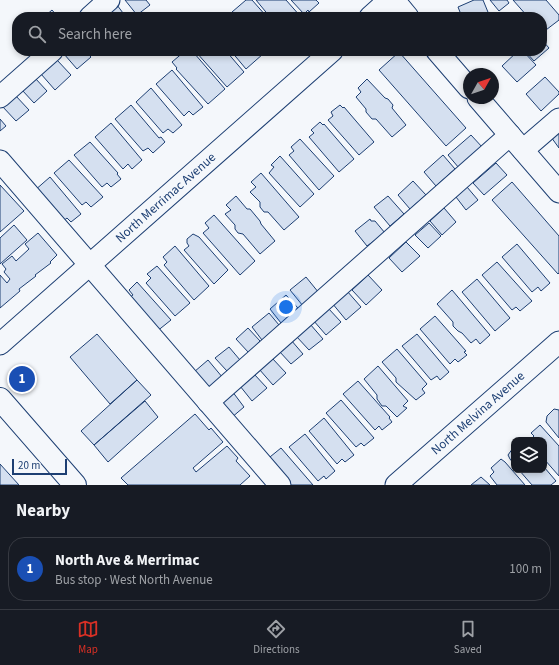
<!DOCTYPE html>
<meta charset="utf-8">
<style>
:root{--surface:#171b24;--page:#20242c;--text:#f1f3f6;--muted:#9ea1a6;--line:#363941;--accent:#d93025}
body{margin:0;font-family:"Source Sans 3",sans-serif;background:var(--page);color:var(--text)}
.controls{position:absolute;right:12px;bottom:12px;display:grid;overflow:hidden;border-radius:8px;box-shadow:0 2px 6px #0003}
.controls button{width:36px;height:36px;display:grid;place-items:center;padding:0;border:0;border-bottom:1px solid var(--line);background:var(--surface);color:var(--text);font:20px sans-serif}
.compass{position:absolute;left:463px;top:68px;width:36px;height:36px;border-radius:50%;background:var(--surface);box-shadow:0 2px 6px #0003;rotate:50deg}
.scale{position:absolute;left:12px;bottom:10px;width:55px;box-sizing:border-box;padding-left:4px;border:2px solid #1d3f73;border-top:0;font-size:11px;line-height:14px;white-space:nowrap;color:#1d3f73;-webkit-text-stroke:3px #f4f7fb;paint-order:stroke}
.you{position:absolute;left:286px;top:307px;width:14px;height:14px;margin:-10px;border:3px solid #fff;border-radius:50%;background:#1a73e8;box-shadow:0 0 0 6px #1a73e833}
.badge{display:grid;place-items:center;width:26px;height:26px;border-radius:50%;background:var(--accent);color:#fff;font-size:13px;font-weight:700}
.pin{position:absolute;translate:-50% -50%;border:2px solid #fff;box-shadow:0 1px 4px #0006}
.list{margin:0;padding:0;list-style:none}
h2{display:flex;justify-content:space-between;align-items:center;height:52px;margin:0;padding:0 16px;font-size:17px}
h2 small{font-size:13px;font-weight:400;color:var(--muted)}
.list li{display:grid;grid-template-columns:26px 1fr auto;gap:12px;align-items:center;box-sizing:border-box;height:64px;margin:0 8px 8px;padding:0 8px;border:1px solid var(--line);border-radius:16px}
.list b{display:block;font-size:15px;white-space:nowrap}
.list p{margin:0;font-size:13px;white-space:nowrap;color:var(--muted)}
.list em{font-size:13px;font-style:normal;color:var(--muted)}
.icon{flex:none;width:22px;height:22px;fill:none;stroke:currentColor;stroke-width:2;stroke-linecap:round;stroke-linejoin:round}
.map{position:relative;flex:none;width:559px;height:485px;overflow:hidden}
.search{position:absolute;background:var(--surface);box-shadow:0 2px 6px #0003;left:12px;right:12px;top:12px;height:44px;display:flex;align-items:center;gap:10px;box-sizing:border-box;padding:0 14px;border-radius:16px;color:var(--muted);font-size:15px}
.sheet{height:124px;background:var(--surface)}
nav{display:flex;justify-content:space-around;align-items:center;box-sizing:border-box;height:56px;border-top:1px solid var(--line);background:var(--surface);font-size:11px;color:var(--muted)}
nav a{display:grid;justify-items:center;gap:2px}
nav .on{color:var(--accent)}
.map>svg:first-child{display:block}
.building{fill:#d5e0f0;stroke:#1d3f73}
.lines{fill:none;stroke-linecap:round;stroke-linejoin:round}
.minor-casing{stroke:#1d3f73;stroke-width:23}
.major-casing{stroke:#1d3f73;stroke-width:24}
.minor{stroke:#f4f7fb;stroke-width:21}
.major{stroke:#f4f7fb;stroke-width:22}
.labels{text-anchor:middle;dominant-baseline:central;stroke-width:3;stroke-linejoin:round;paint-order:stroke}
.street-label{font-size:13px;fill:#1d3f73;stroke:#f4f7fb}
</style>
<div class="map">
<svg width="559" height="485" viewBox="0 0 559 485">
<rect width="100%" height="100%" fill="#f4f7fb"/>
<!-- building -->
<path class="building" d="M125 0H146L150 5 137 15Z
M246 0H252L267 17H236L232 12Z
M256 0H286L301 17H270Z
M291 0H316L319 3 309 12 308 10 304 14Z
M474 0H483L490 17H462L458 7Z
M490 0H507L509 3 499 11Z
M513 0H546L559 15V20L542 33V17H528Z
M117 5 126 17H103Z
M52 10 58 17H44Z
M542 40 549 48 534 61 525 51H542Z
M67 51H85L91 57 77 69 64 54Z
M185 51H191L194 53 225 89 208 104 176 69 177 68 172 62Z
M197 51H226L244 72 227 87 196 52Z
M231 51H261L263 54 246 69Z
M518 51H523L536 65 517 82 502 66Z
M399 52 466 128 446 146 379 70Z
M57 60 71 75 55 90 41 74Z
M172 70 203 107 193 115 189 111 184 116 156 84Z
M545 77 559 92V94L541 111 526 94Z
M35 78 47 91 34 103 22 90Z
M367 79 385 98 388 99 393 105 392 108 406 125 392 137 376 119H372L366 112V109L356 97 361 92 358 88Z
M151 88 182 125 173 133 168 129 163 133 136 102Z
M15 95 29 110 16 121 2 106Z
M131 105 159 138 161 137 165 142 153 153 148 148 143 151 115 119Z
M340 105 343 108 344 107 374 142 359 155 328 120 333 116 331 112Z
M0 119 6 126 0 131Z
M320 122 323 125 324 124 354 159 339 172 309 137 314 133 311 130Z
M111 123 142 160 132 169 128 164 123 169 95 137Z
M559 130V148L551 137Z
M471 135 483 148 459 168 448 155Z
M300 139 334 176 319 190 289 155 294 151 291 147Z
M90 142 118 173 117 174 121 179 111 187 107 183 102 187 74 155Z
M443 155 455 169 436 186 424 172Z
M280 156 314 194 300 207 269 173 274 167 271 165Z
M69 160 103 197 91 207 86 202 82 205 54 173Z
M496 163 507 175 484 195 473 183Z
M261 173 299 217 284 230 268 212H264L260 207V202L250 192 256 187 251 182Z
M50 177 81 214 71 222 67 218 62 222 34 191Z
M413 181 426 195 410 209 398 195Z
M512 182 559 236V273L558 274 492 200Z
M0 185 24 211 0 232Z
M467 187 478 200 466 210 456 197Z
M236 196 247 209H250L260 221 261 224 275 241 260 254 243 234 238 233 235 229V225L225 214 231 210 226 205Z
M388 196 404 214 390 226 374 207Z
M444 208 456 222 442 235 430 221Z
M214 215 255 261 240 275 203 233 209 228 205 223Z
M370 219 371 221H375L385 233 367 246 355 231Z
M429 223 441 236 428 248 415 235Z
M14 225 27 240 0 264V238Z
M38 233 57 255 50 262 51 263 35 275 36 276 19 289 20 291 0 308V275L7 283 10 279 4 272 6 269 2 264 12 256 16 261 29 249 25 244Z
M193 234 199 237 228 270 214 284 184 250 189 246 187 243V239Z
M406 242 420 256 402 272 389 258Z
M517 244 550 283 541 291 538 287 532 292 502 257Z
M175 246 209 286 194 300 164 265 167 262 163 257Z
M497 262 532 301 520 311 516 307 512 310 482 275Z
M157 266 190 303 175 316 146 283 151 278 147 274Z
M368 275 382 290 366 305 352 290Z
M306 277 319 293 303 306 290 290Z
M477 279 510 318 495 331 462 292Z
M137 282 171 320 156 332 127 299 133 295 129 290Z
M452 290 490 335 480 344 476 339 471 343 462 333 458 331 453 326V322L437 304Z
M347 291 361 307 346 320 332 303Z
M286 295 298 308 281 323 270 309Z
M328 308 341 322 326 335 313 320Z
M269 313 279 325 262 340 252 327Z
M435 316 466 351 464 352 467 355 458 362 455 359 450 364 420 329Z
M310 324 323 339 309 350 296 336Z
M248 328 260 341 249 353 236 339Z
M97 334 137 380 110 404 70 357Z
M417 334 449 372 440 380 437 376 431 380 402 346Z
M291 340 303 354 291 364 279 351Z
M229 347 240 360 227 371 215 358Z
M397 349 427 384 422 389 425 393 416 400 396 382V378L382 362Z
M272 358 286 373 273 385 259 369Z
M208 360 223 378 210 390 194 372Z
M378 366 408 401 403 406 407 408 397 417 386 406H382L377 399V395L364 379Z
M254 374 267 388 252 401 240 386Z
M137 380 151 395 94 445 81 431Z
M358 381 390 417 389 418 392 422 382 430 379 426 375 430 343 394Z
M232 391 244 407 231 418 219 402Z
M341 400 374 438 364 446 361 443 356 447 326 413Z
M145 401 158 417 108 462 94 445Z
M554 409 559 410V438L546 422 547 416Z
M195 414 209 430 211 428 223 442 193 468 196 472 227 446 238 458 236 461 250 476 240 485H128L121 478Z
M324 418 354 455 345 462 342 459 337 464 309 431Z
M540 425 559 446V476L544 459V440H530L534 436 531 433Z
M305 434 335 471 326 479 324 476 318 481 289 447Z
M281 448 313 485H286L265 461Z
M513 448H514V464L510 459 508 455Z
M501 459 505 462 525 485H497L490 476 494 472 491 468Z
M0 464 19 485H0Z
M544 467 556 481 551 485H532L519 470H544Z
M481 477 490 485H471Z"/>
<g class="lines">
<defs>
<g id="minor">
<path d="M394 0 408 17"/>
<path d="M90 17 109 0"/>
<path d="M370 17 389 0"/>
<path d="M437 51 469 88"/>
<path d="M0 97 52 51"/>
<path d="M478 98 559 192"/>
<path d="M523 150 559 119"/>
<path d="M0 161 280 485"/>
<path id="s1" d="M0 344 332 51"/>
<path d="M208 402 510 135"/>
<path id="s2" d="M396 485 559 342"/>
</g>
<path id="major" d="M0 399 75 485"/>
</defs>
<!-- minor casing -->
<use href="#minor" class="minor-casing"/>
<!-- major casing -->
<use href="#major" class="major-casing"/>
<!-- minor -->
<use href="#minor" class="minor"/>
<!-- major -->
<use href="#major" class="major"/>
</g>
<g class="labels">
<!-- street labels -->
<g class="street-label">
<text stroke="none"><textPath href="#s1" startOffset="221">North Merrimac Avenue</textPath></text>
<text stroke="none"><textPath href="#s2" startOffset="109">North Melvina Avenue</textPath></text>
</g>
</g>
</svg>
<div class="controls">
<button><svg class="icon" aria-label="layers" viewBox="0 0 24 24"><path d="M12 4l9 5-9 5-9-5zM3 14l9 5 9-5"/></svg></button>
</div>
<svg class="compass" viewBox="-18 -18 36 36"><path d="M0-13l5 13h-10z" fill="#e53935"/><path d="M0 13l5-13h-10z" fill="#9ea1a6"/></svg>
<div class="scale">20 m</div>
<div class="you"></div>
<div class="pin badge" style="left:22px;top:379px;background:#1a4fb4">1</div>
<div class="search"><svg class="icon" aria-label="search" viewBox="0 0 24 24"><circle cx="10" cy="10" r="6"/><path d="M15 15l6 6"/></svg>Search here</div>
</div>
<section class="sheet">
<h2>Nearby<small></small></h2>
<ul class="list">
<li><span class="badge" style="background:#1a4fb4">1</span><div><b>North Ave &amp; Merrimac</b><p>Bus stop · West North Avenue</p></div><em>100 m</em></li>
</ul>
</section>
<nav>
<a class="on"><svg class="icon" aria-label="map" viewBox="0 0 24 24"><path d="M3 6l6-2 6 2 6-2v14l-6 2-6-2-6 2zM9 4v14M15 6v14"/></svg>Map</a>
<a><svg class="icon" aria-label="directions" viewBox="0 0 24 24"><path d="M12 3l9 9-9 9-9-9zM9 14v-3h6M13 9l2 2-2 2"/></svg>Directions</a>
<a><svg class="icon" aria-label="saved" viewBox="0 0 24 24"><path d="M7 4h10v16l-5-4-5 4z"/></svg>Saved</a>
</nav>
